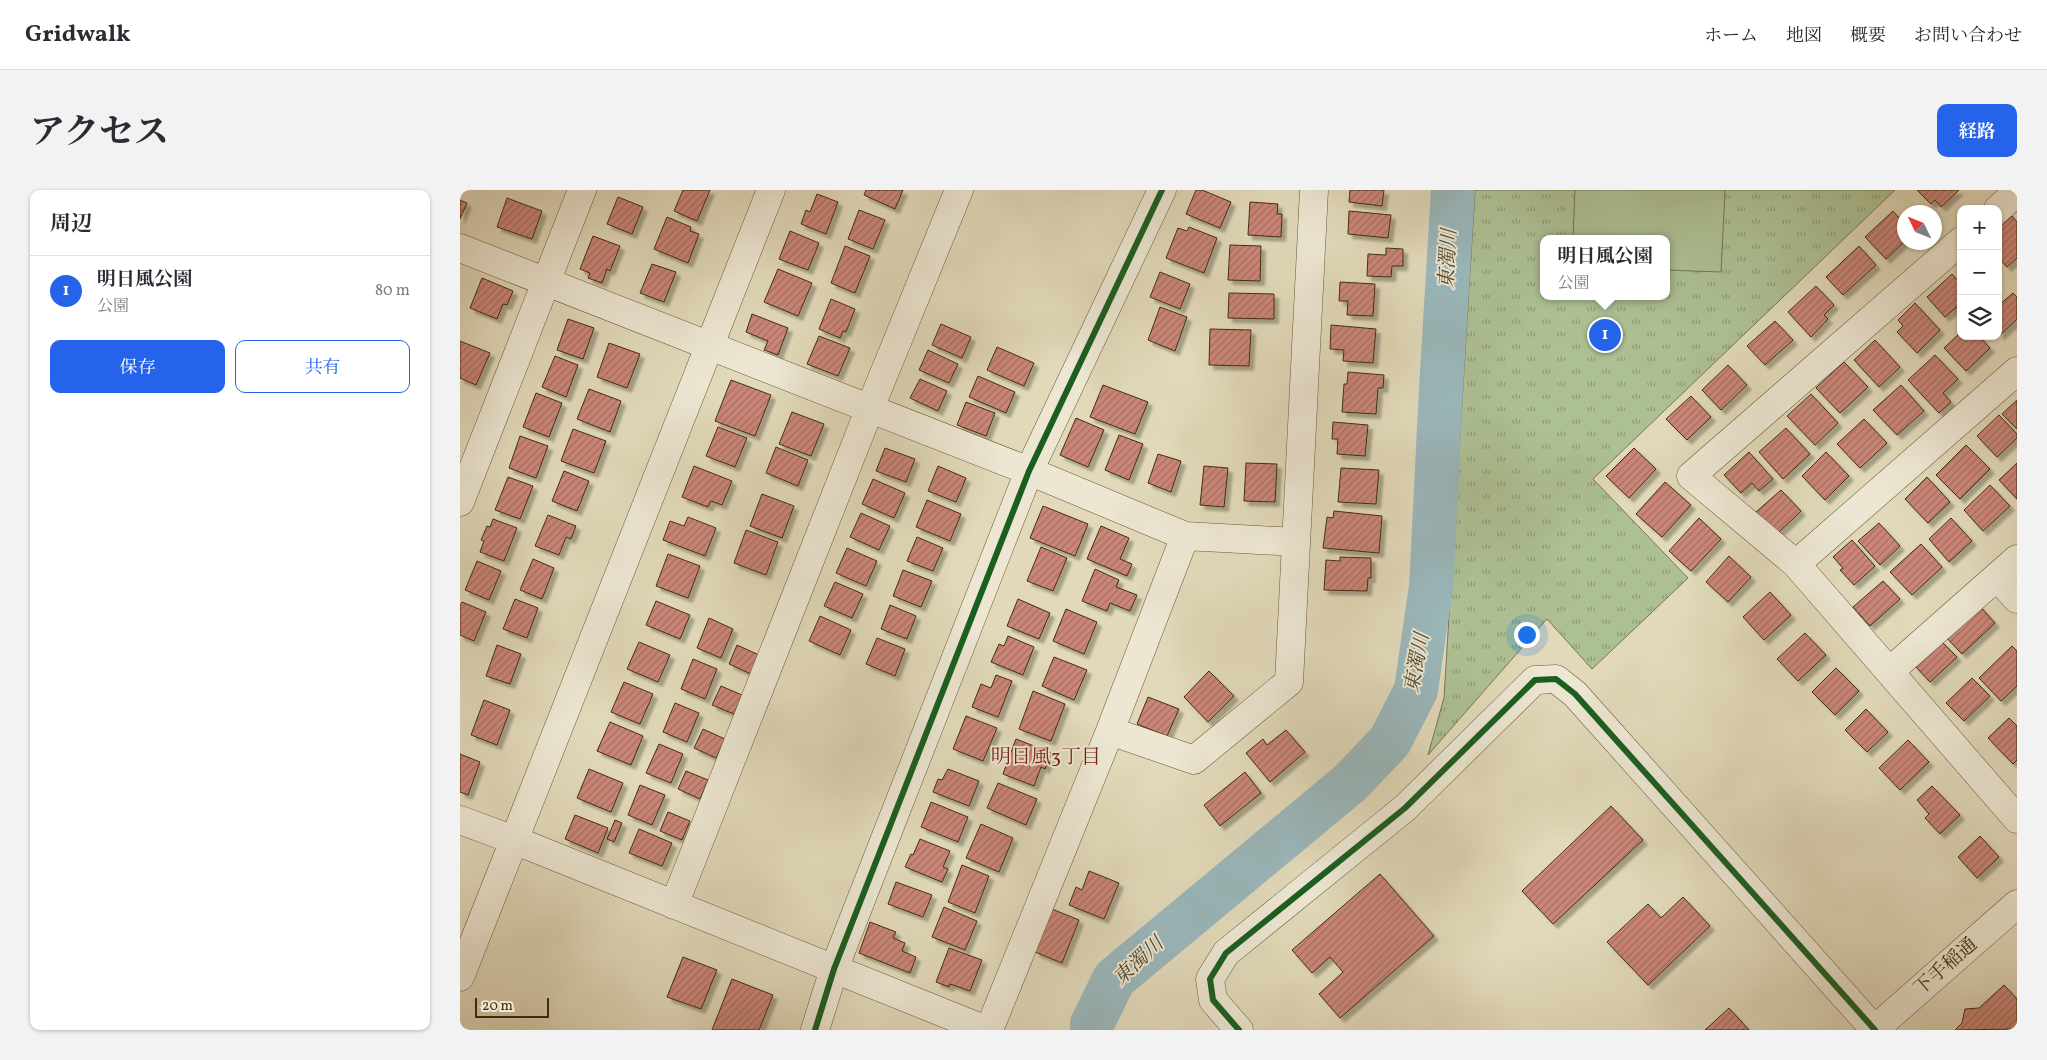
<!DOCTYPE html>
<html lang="ja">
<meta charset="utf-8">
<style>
:root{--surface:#fff;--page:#f2f2f3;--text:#2b2b33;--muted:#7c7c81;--line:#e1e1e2;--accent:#2563eb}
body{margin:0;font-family:Vollkorn,"Noto Serif JP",serif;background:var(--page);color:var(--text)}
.controls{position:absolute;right:15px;top:15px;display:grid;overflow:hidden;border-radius:10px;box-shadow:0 1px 4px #0004}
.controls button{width:45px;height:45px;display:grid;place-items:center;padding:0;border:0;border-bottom:1px solid var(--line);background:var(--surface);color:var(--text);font:25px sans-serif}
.compass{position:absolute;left:1437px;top:15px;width:45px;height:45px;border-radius:50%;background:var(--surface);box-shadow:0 1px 4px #0004;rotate:313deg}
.scale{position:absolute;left:15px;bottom:12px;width:74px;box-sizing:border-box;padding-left:5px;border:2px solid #422d0b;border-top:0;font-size:14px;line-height:18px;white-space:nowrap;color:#422d0b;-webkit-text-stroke:4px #ece6d2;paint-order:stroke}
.you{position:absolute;left:1066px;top:444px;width:18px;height:18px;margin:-12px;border:4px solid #fff;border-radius:50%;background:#1a73e8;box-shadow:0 0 0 8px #1a73e833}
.badge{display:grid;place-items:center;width:32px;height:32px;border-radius:50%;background:var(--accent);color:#fff;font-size:16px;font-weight:700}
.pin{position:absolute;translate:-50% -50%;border:2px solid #fff;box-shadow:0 1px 5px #0006}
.popup{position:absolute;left:1080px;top:45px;width:130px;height:65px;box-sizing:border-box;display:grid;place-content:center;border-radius:10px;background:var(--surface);filter:drop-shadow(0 1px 4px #0005);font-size:16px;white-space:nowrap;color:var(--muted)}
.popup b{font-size:19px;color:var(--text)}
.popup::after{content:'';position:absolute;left:50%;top:100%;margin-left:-10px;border:10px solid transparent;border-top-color:var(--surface)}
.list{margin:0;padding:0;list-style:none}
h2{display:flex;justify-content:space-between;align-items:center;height:65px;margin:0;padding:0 20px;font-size:21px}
h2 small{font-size:16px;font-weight:400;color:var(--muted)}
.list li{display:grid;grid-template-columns:32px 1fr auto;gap:15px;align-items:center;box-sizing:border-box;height:70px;padding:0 20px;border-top:1px solid var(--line)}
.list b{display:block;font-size:19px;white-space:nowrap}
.list p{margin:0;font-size:16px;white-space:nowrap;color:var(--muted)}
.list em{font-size:16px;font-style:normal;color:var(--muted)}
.actions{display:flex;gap:10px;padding:15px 20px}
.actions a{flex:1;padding:11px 0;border:1px solid var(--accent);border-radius:10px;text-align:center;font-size:18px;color:var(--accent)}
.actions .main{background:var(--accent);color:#fff}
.icon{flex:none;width:28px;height:28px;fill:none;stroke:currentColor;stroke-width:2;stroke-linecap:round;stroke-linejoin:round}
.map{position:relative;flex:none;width:1557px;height:840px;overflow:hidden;border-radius:10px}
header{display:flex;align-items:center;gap:30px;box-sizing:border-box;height:70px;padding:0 25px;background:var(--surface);border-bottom:1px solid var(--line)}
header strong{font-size:24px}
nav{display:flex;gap:28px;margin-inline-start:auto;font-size:18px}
.intro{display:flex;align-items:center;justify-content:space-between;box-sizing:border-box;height:120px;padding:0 30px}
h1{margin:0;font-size:35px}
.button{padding:12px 22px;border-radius:10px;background:var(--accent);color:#fff;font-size:18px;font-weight:700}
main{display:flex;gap:30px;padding:0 30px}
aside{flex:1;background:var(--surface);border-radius:10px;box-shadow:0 1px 4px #0004}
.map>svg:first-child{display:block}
.grass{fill:url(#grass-tufts);stroke:#787650;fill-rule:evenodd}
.garden{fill:#adc094;stroke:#787650}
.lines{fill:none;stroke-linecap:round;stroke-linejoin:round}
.river{stroke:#9ab7bb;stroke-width:44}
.building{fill:url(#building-hatch);stroke:#422d0b;filter:url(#shadow)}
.minor-casing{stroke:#6a5837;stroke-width:29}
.tertiary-casing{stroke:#6a5837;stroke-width:29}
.minor{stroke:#ece6d2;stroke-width:28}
.tertiary{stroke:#ece6d2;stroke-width:28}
.cycleway-casing{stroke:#ece6d2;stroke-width:9}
.cycleway{stroke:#1b5e20;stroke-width:6}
.labels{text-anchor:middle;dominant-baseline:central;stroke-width:4;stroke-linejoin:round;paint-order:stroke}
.street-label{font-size:19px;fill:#422d0b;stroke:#ece6d2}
.water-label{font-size:20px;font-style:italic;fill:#54492e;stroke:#ece6d2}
.neighbourhood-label{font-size:20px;fill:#7a1f14;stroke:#ece6d2}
</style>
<header>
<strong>Gridwalk</strong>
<nav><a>ホーム</a><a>地図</a><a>概要</a><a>お問い合わせ</a></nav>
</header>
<div class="intro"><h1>アクセス</h1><a class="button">経路</a></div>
<main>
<aside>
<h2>周辺<small></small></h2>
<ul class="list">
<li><span class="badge">1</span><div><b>明日風公園</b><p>公園</p></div><em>80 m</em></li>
</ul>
<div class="actions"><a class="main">保存</a><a>共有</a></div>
</aside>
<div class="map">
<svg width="1557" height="840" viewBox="0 0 1557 840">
<defs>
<pattern id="grass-tufts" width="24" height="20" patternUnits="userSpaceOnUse" patternTransform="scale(1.25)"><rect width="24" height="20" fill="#adc094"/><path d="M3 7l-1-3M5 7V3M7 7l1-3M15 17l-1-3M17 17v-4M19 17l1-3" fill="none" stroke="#8e9c77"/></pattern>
<pattern id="building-hatch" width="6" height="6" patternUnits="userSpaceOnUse" patternTransform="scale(1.25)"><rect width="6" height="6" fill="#cb8679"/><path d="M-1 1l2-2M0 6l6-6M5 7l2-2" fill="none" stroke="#a66e61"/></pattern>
<filter id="shadow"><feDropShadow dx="4.5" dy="4.5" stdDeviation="1" flood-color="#0004"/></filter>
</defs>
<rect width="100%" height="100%" fill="#e1d9ba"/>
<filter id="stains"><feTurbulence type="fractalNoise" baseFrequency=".004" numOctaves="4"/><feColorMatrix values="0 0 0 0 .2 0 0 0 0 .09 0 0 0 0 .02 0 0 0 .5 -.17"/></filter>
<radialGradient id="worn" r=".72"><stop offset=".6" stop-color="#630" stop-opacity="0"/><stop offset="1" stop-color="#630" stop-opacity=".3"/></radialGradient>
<!-- grass -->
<path class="grass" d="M1015 0H1435L1133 289 1228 388 1132 479 1087 429 968 565 984 508ZM1084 49H1206V106H1084Z"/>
<!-- garden -->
<path class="garden" d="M1115 0H1265L1261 82 1206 80V49H1113Z"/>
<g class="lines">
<!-- river -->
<path class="river" d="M632 840V834L654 789 891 592 930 551 956 500 971 397 981 199 993 0"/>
</g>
<!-- building -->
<path class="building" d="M223 0H250L237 31 214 21Z
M406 0H443L435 19 404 5Z
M736 0H742L771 12 760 38 726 24Z
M890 0H924L922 16 889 12Z
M1457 0H1499L1481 17 1475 10 1471 14Z
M357 4 378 12 366 44 341 34 346 20 350 22Z
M158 7 183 17 172 44 147 34Z
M47 8 82 21 72 49 37 37Z
M0 10 7 13 0 29Z
M790 12 818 14 817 24H822L821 47 788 45Z
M399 20 425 30 413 59 388 49Z
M889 21 931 25 928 48 888 44Z
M1433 21 1444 34V52L1426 69 1405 47Z
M1552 26 1557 32V68L1547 77 1538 67 1540 52 1538 39Z
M207 27 231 37 230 41 239 44 228 73 194 59Z
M729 37 757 48 744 83 706 68 718 38 727 41Z
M330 41 359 53 348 80 319 69Z
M133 46 160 56 150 81 147 79 142 93 128 88 130 83 120 79Z
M770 55 801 56 800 91 768 90Z
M385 56 410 66 395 103 371 93Z
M1399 56 1416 75 1383 105 1366 87Z
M926 58 943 59V76H932L931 87 907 86 908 64 926 65Z
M192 74 216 82 204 112 180 103Z
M318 79 352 93 338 126 304 112Z
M700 82 730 94 720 119 690 107Z
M1492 84 1501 94V113L1485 127 1467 107Z
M22 88 53 101 47 115 43 114 37 129 10 118Z
M880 92 915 94 913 126 887 125 888 111H879Z
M1356 96 1374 115 1364 125 1368 129 1351 147 1328 122Z
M769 103 814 104V129L768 128Z
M1553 103 1557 107V129L1539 146 1538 116Z
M371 109 395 119 386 142 383 141 380 148 359 139Z
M1455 113 1480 140 1457 163 1437 142 1443 136 1438 130Z
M700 117 727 127 715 161 688 150Z
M292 124 328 138 318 165 304 160 308 151 286 142Z
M108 129 134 138 123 169 97 160Z
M1315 131 1333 150 1305 175 1287 156Z
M481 134 511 147 502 168 472 155Z
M871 135 916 139 913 173 883 171 884 160 870 159Z
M750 139 791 140 789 176 749 175Z
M1501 142V146H1519L1530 158 1506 181 1484 158Z
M359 146 390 158 378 186 347 174Z
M1415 150 1440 177 1419 197 1394 170Z
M0 151 30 163 16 195 0 188Z
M149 153 180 164 167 198 137 187Z
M537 157 574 173 564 196 527 180Z
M468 160 498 174 489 193 459 180Z
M1475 165 1498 189 1483 203 1491 212 1479 223 1448 190Z
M95 166 118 175 106 207 82 197Z
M1384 172 1408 197 1380 223 1356 198Z
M1268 175 1287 195 1261 220 1242 200Z
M888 182 924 185 923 198H918L916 224 882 222 884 194H887Z
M518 186 555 202 546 223 509 207Z
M460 189 487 201 478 221 450 208Z
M271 190 311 205 295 246 255 231Z
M643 195 688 212 675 244 630 227Z
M1441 195 1464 221 1437 245 1413 220Z
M129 199 161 211 150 242 117 229Z
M76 203 102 213 89 247 63 237Z
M1351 204 1378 233 1355 255 1327 226Z
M1231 206 1251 227 1227 250 1206 229Z
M1557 210V239L1542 224Z
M506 212 535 223 526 246 497 235Z
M332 222 364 234 351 266 319 254Z
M1539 225 1557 244V248L1537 267 1517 246Z
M616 228 644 240 628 277 600 265Z
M1404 229 1427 253 1400 278 1377 254Z
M873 232 908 235 905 266 877 264 878 249H872Z
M258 237 287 248 275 277 246 266Z
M1326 238 1350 264 1323 289 1299 262Z
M113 239 146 251 134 283 101 271Z
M659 245 683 254 669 290 645 280Z
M60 246 88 256 76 288 49 278Z
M1506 255 1530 279 1500 309 1476 285Z
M316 257 348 270 338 296 306 283Z
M425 258 455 269 446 292 416 281Z
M1174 258 1196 279 1169 308 1146 286Z
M1289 262 1313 289 1299 301 1292 293 1281 303 1264 285Z
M1366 262 1389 286 1365 310 1342 286Z
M698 264 721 271 711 302 688 293Z
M786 273 817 274 815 312 784 311Z
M1557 273V309L1539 290Z
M234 276 272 291 262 315 251 311 248 317 222 307Z
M478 276 506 288 496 312 468 301Z
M744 276 768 278 764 317 740 315Z
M881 278 919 280 916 314 878 312Z
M104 281 129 291 117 321 92 311Z
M48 287 73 296 60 329 35 320Z
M1467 287 1490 312 1468 333 1445 309Z
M413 289 445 303 434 328 402 314Z
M1205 292 1231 315 1202 347 1176 324Z
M1530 295 1550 316 1523 341 1504 320Z
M1321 300 1341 321 1317 344 1296 322Z
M302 304 334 316 322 348 290 336Z
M467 310 501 324 490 351 456 337Z
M583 316 628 334 615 366 570 348Z
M874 321 922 326 919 363 863 358 867 327 873 328Z
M401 323 430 336 419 360 390 347Z
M88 325 116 336 111 349 106 347 99 365 75 356Z
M228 327 256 338 245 366 203 350 210 331 224 336Z
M1239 328 1261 349 1231 381 1209 361Z
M1491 328 1512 351 1489 372 1469 349Z
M33 329 57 338 44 371 20 362 24 351 21 350 27 336 30 337Z
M1419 333 1440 356 1420 375 1398 351Z
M641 336 669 348 660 369 672 374 667 386 627 369Z
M286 340 318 352 306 385 274 373Z
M457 347 483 358 473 381 447 371Z
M1392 350 1415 376 1394 395 1380 380 1383 378 1373 367Z
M1461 354 1482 377 1452 405 1430 382Z
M581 357 607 368 593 401 567 391Z
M387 358 417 371 406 396 376 383Z
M208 364 240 376 228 408 196 396Z
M1269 366 1291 387 1268 412 1246 392Z
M880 367 911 368V388H908L907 401 864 400 866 370 880 371Z
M73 369 94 378 82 409 60 400Z
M17 371 41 381 29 410 5 400Z
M635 379 659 390 656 397 677 405 670 421 650 413 647 421 622 411Z
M443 380 472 391 461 417 433 406Z
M1423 391 1440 409 1410 436 1393 417Z
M375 392 403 404 392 428 364 416Z
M1310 402 1331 425 1304 450 1283 427Z
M55 409 78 418 67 448 43 439Z
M558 409 590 423 579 449 547 436Z
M196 411 230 425 220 449 186 435Z
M2 412 26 422 14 451 0 445V416Z
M1518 414 1535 433 1502 464 1485 446Z
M430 415 456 426 447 449 421 439Z
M606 419 637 432 624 464 593 451Z
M360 426 391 440 380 465 349 451Z
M249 428 273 439 261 468 237 458Z
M1345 443 1366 465 1338 491 1317 469Z
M548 446 574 457 563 485 531 472 539 454 544 456Z
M417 448 445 459 435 486 406 474Z
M1480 450 1497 467 1470 492 1454 475Z
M179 452 210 465 198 492 167 479Z
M37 455 61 464 50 494 26 486Z
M277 455 299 465 291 484 269 474Z
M1552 456 1557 461V496L1541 511 1519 488Z
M594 467 627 480 614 510 582 496Z
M233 469 257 479 245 509 221 499Z
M1376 478 1399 501 1375 525 1352 502Z
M749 481 774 506 748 532 724 507Z
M536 485 552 491 538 527 512 517 521 494 531 498Z
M1512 488 1530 506 1504 531 1486 513Z
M164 492 193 504 180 534 151 522Z
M261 496 282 505 274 524 252 515Z
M573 501 605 514 591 551 559 539Z
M688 507 719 519 707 546 677 534Z
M24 510 50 520 37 555 11 545Z
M215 513 239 523 227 552 203 542Z
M1406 519 1428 542 1407 562 1385 540Z
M506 526 537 538 523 571 493 559Z
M1549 528 1557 536V570L1553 574 1528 548Z
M150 532 183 546 171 575 137 561Z
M243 539 265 549 256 568 234 558Z
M826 540 845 562 810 592 786 563 803 549 807 555Z
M556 549 592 563 585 579 581 577 574 596 543 584Z
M1448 550 1469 572 1440 600 1419 578Z
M199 554 223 564 211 593 186 583Z
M0 564 20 572 8 605 0 602Z
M129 579 163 593 151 622 117 608Z
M488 579 519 591 509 616 473 602 478 589 482 590Z
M226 581 248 590 240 609 218 599Z
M785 582 801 603 760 636 744 615Z
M538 593 577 609 566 635 527 618Z
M180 595 205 605 192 635 168 625Z
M1472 596 1500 625 1480 644 1465 628 1469 624 1457 610Z
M471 612 508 627 498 652 461 637Z
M1151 616 1183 650 1093 734 1062 701Z
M208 622 230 631 222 650 200 641Z
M115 625 148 638 138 663 105 649Z
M155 630 162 633 154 652 147 649Z
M521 634 553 648 539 682 506 668Z
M179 639 212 653 202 676 169 663Z
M1520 646 1539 667 1517 688 1498 667Z
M460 649 490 661 483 677 488 679 482 692 445 677 451 664 453 665Z
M502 675 529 686 515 723 488 712Z
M629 681 659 693 644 729 609 715 616 697 622 700Z
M920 684 974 746 880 828 859 804 883 782 870 767 852 783 832 760Z
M436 692 472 705 463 727 428 714Z
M1223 707 1250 736 1188 795 1147 752 1188 714 1201 728Z
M484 717 517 731 505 760 472 747Z
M592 719 619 730 602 773 575 762Z
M410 732 436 742 433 748 445 753 442 761 456 767 450 783 399 763Z
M489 758 522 770 510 801 490 794 489 797 476 792Z
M223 767 257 780 241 819 207 807Z
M272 789 313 805 299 840H252Z
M1544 795 1557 809V839L1495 840 1502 833 1505 819 1519 818Z
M1269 818 1289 840H1245Z"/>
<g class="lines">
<defs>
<path id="minor" d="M1538 19 1557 2
M0 58 569 281 725 346 836 352
M1557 181 1336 374 1557 629
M0 312 122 0
M1336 374 1231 286 1501 51
M1537 387 1557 409
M1430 481 1557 369
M650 541 734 570 829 492 854 0
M0 630 54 650 526 840
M214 715 410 218 499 0
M355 840 374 779 569 281 702 0
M529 840 650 541 725 346
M779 840 753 810 750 789 766 763 945 618 1075 490 1096 489 1115 504 1415 840"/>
<path id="tertiary" d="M0 787 311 0
M1414 840 1557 714"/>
</defs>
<!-- minor casing -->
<use href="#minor" class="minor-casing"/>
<!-- tertiary casing -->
<use href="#tertiary" class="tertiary-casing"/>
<!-- minor -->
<use href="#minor" class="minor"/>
<!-- tertiary -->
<use href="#tertiary" class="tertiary"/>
<defs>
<path id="cycleway" d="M355 840 374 779 569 281 702 0
M779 840 753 810 750 789 766 763 945 618 1075 490 1096 489 1115 504 1415 840"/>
</defs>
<!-- cycleway casing -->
<use href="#cycleway" class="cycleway-casing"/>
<!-- cycleway -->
<use href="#cycleway" class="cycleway"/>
</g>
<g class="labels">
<!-- street labels -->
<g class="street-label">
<text transform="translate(1486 777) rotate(-41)">下手稲通</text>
</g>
<!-- water labels -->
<g class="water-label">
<text transform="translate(989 69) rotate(-87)">東濁川</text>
<text transform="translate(958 473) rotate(-79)">東濁川</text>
<text transform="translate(679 772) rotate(-43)">東濁川</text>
</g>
<!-- neighbourhood labels -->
<g class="neighbourhood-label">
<text x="586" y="568">明日風3丁目</text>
</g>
</g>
<rect width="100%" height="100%" filter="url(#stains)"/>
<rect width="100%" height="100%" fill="url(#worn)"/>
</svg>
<div class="controls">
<button>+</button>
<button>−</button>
<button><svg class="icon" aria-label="layers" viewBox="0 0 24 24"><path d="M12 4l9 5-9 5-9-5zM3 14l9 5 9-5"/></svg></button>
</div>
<svg class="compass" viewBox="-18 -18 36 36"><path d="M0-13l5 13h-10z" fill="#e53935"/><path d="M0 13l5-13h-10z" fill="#7c7c81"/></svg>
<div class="scale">20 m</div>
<div class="you"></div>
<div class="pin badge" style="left:1145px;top:145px">1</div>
<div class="popup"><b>明日風公園</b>公園</div>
</div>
</main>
